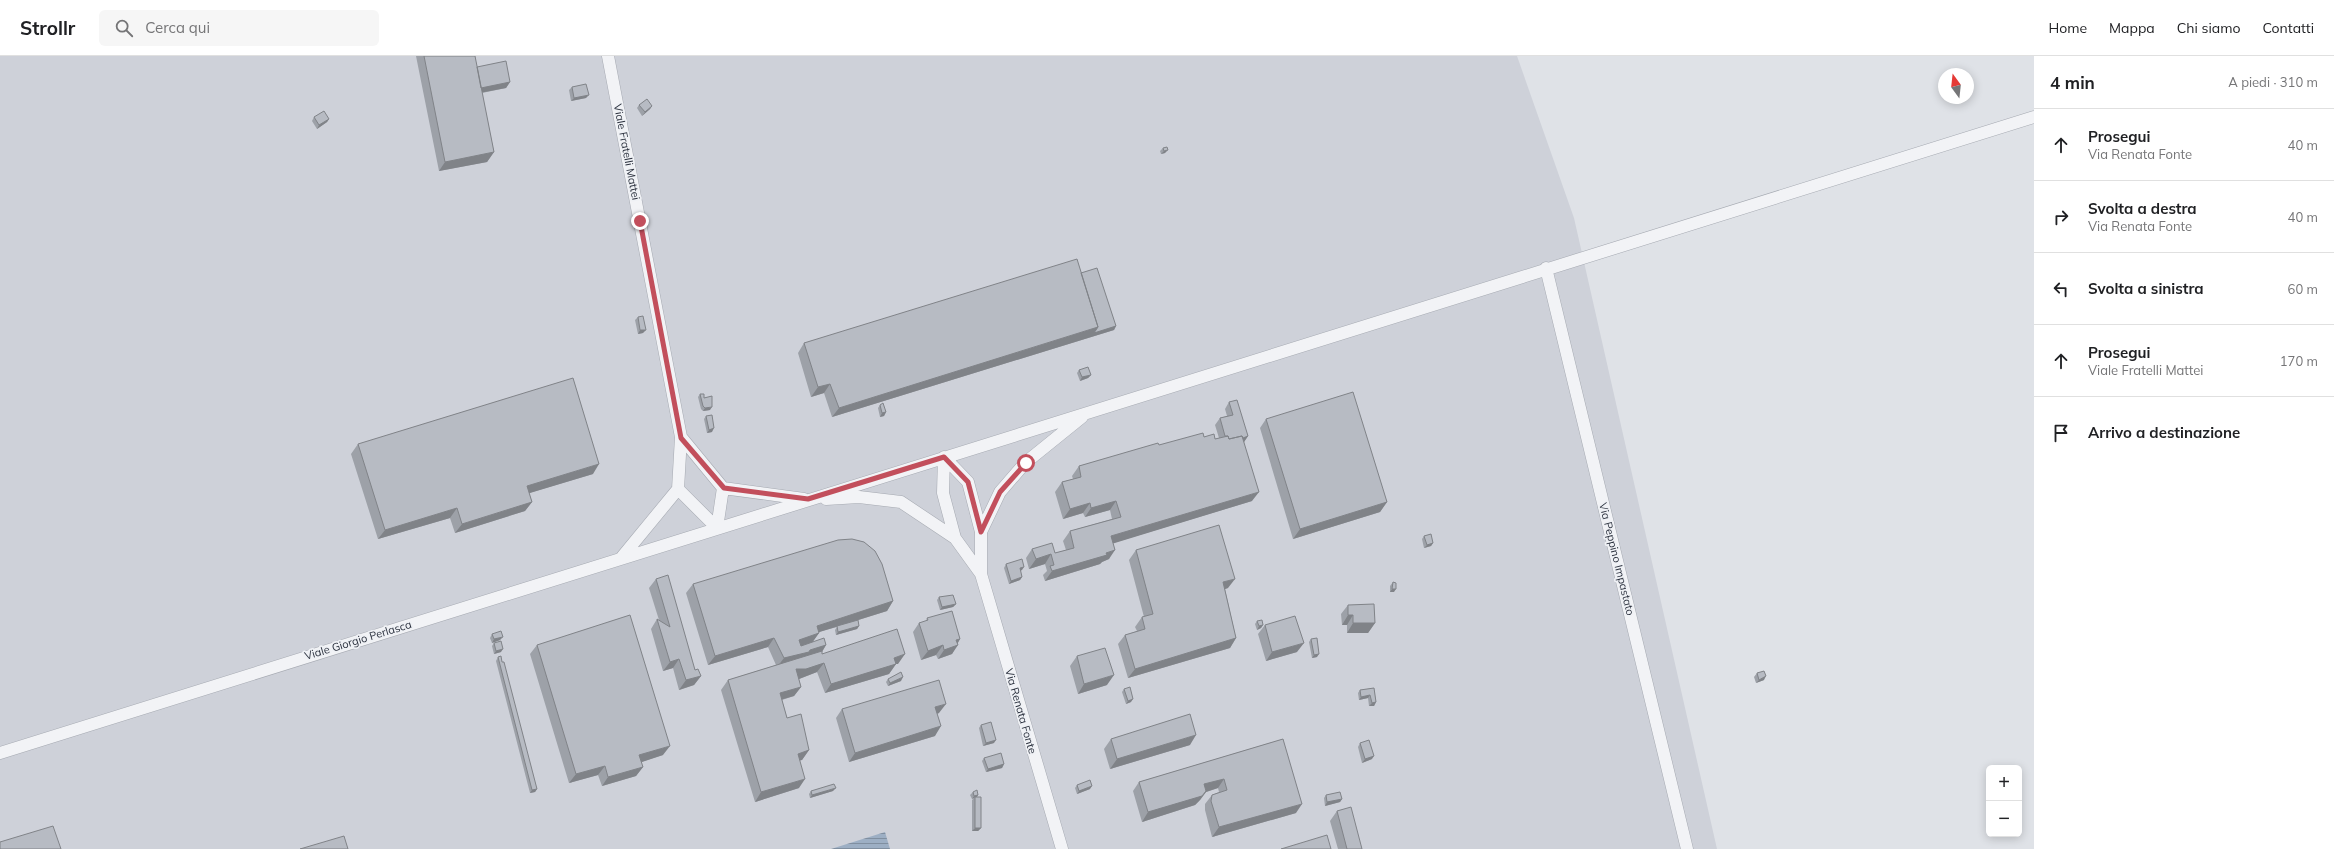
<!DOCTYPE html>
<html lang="it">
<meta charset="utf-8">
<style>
:root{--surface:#fff;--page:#f6f6f6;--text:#202124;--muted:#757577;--line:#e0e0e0}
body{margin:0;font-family:Mulish,sans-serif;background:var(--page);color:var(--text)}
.controls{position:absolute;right:12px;bottom:12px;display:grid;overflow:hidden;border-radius:6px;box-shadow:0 2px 10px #0003}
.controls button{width:36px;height:36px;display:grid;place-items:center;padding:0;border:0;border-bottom:1px solid var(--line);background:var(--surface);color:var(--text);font:20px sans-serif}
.compass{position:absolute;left:1938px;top:12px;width:36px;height:36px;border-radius:50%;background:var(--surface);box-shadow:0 2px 10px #0003;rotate:345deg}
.stop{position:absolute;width:12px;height:12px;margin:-9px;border:3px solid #c24f5c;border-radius:50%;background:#fff}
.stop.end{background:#c24f5c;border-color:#fff;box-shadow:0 1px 4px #0008}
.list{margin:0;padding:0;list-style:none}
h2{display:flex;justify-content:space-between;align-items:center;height:52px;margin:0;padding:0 16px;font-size:17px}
h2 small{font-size:13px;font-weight:400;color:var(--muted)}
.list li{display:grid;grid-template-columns:26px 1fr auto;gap:12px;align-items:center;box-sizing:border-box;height:72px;padding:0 16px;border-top:1px solid var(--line)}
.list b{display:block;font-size:15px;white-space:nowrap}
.list p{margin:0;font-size:13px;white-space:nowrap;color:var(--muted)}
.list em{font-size:13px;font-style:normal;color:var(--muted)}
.icon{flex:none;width:22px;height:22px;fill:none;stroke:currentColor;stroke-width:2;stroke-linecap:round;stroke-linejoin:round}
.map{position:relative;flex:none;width:2034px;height:793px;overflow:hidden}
header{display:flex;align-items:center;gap:24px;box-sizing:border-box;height:56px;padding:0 20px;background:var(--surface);border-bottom:1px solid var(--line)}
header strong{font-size:19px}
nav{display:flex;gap:22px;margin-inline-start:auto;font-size:14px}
.search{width:280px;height:36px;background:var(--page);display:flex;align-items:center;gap:10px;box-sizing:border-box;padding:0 14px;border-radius:6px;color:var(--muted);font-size:15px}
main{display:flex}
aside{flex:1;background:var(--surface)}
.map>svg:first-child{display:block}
.built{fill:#ced1d9}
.water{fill:url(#water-rules)}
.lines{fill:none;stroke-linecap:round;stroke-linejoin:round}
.street-casing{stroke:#a5a9b1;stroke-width:13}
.street{stroke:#f2f3f6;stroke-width:12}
.wall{fill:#9da1a8}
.shaded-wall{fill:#808388}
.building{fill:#b7bbc3;stroke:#808388}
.route{stroke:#c24f5c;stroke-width:5}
.labels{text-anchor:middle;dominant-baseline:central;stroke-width:3.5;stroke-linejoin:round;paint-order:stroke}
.street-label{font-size:11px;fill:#2a303d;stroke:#eff1f5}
</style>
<header>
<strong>Strollr</strong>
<div class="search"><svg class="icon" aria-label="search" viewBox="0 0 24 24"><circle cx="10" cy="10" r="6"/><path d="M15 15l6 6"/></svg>Cerca qui</div>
<nav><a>Home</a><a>Mappa</a><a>Chi siamo</a><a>Contatti</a></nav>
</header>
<main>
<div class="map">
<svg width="2034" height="793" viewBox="0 0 2034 793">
<defs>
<pattern id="water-rules" width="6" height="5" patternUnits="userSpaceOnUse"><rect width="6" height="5" fill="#9dafc4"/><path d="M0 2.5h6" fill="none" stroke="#808fa0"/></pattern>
</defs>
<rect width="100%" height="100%" fill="#dfe2e7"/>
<!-- built -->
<path class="built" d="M0 0H1517L1574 162 1717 793H0Z"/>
<!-- water -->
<path class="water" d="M885 776 890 793H831Z"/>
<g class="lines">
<defs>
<path id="street" d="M608 0 681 381
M1546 212 1687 793
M678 433 717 472
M826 443 859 441 901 446 955 482 981 518V476L1000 436 1025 407 1082 361
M717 472 723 432
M955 482 943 437 944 401 968 426 981 476
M622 501 678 433 681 381 723 432 804 443
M981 518 1062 793
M0 697 2034 61"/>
</defs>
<!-- street casing -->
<use href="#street" class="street-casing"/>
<!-- street -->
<use href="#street" class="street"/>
</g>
<!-- wall -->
<path class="wall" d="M416 0H475L477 11 510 26 506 32 482 37 494 96 487 106 439 115Z
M572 31 586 42 571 45 569 34Z
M639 49 652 50 650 53 642 60 637 52Z
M314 61 329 63 327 66 317 73 312 65Z
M1163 92 1165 97 1161 98 1160 95Z
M1081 217 1116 270 1114 274 832 361 824 337 811 341 798 297 804 287Z
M638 261 643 277 638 278 635 264Z
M1079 314 1091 319 1088 322 1080 325 1077 317Z
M700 338 704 342 710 354 703 355 701 353 698 341Z
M1229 346 1248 380 1244 386 1252 445 1113 487 1109 503 1102 506 1100 508 1045 525 1043 519 1047 515 1045 508 1029 513 1026 502 1032 493 1055 497 1066 494 1063 485 1070 475 1112 463 1110 454 1085 461 1083 457 1063 463 1055 436 1062 426 1073 423 1072 420 1079 410 1159 389 1204 381 1215 383 1219 382 1215 369 1220 362 1227 360 1225 353Z
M880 349 886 356 884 360 880 361 878 352Z
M706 360 712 376 707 377 704 363Z
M1266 363 1387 446 1380 456 1293 483 1260 372Z
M358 388 593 418 529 437 532 446 525 455 455 477 450 462 378 483 351 398Z
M1424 480 1433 487 1431 490 1424 492 1422 483Z
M1136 494 1228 532 1225 533 1236 582 1230 592 1128 622 1118 588 1125 579 1137 575 1135 571 1142 561H1144L1129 504Z
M1006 508 1022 514 1020 515 1022 521 1020 524 1009 528 1004 512Z
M656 523 695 614 701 620 694 629 679 634 673 612 663 615 651 573 657 563 659 564 649 532Z
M1393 526 1394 536H1390V530Z
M693 528 893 545 887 555 852 566 859 570 857 573 836 579 835 574 837 571 818 576 819 577 812 586 826 589 822 596V598L898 608H896L889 618 825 637 817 616 799 623 801 631 794 640 782 644 787 662 809 694 802 704H800L799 732 755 746 721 634 728 624 776 609 768 591 708 609 686 537Z
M939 541 956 548 953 551 940 554 937 544Z
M1348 549 1375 567 1368 577H1347V569H1342L1341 558Z
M927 562 960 583 952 598 938 603 936 599 921 604 913 576 919 567 926 565Z
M1257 565 1263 569 1261 572 1257 574 1255 568Z
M1265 569 1297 596 1266 605 1258 578Z
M492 578 500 584 492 587 490 582Z
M1311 583 1317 601 1312 602 1309 586Z
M494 587 501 596 494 598 492 590Z
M537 589 663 699 641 706 643 711 636 720 602 730 598 719 569 727 530 598Z
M1077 600 1107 629 1078 638 1070 610Z
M498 601 537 733 535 736 530 737 496 605Z
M1757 617 1764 624 1756 627 1754 621Z
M888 623 901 625 888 630 886 626Z
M1374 632 1376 646 1374 650H1369L1368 642 1359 644 1358 637 1360 634Z
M1124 633 1131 646 1126 648 1122 636Z
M842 653 939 657 937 658 935 680 849 706 836 662Z
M981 669 994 687 983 690 979 672Z
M1111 683 1190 689 1110 713 1104 693Z
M1283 683 1296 757 1212 781 1205 754V748L1212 739 1219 736 1218 732 1206 736 1200 744 1195 749 1142 766 1133 735 1139 726Z
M1360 687 1372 703 1362 707 1358 691Z
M984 702 1004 708 1002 712 986 716 982 705Z
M1077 729 1090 733 1077 738 1075 732Z
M811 735H833L810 742 809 738Z
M973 736 978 739 977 741 981 772 978 775H972V744L974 742 972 743 970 739Z
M1326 739 1342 743 1340 746 1325 750 1324 742Z
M1337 755 1362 793H1338L1330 765Z"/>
<!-- shaded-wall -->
<path class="shaded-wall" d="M510 26 506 32 474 38 479 32Z
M589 39 586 42 571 45 574 42Z
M652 50 650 53 642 60 645 56Z
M329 63 327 66 317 73 319 69Z
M1168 94 1165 97 1161 98 1164 95Z
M494 96 487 106 439 115 445 106Z
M1116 270 1114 274 832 361 839 352 1098 271Z
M640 274H646L643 277 638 278Z
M1091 319 1088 322 1080 325 1082 321Z
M830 328 824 337 811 341 818 331Z
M712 351 710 354 703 355 705 352Z
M886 356 884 360 880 361 882 357Z
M714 372 712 376 707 377 709 374Z
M1248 380 1244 386H1227Z
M599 408 593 418 520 440 527 430Z
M1259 436 1252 445 1105 490 1111 480Z
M1116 445 1110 454 1085 461 1091 452Z
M532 446 525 455 455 477 462 468Z
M1387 446 1380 456 1293 483 1300 473Z
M1090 447 1083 457 1063 463 1070 453Z
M457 452 450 462 378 483 385 474Z
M1433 487 1431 490 1424 492 1427 489Z
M1115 494 1109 503 1102 506 1100 508 1045 525 1052 515Z
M1051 498 1045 508 1029 513 1036 503Z
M1024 511 1022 514 1018 515 1020 512Z
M1022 521 1020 524 1009 528 1011 525Z
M1235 523 1228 532 1216 536 1223 526Z
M1392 533H1396L1394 536H1390Z
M893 545 887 555 810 579 817 570Z
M956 548 953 551 940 554 942 551Z
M1348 559H1353L1347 569H1342Z
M1353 567H1375L1368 577H1347Z
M1263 569 1261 572 1257 574 1259 570Z
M859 570 857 573 836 579 838 576Z
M819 577 812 587 793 594 799 584Z
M503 581 500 584 492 587 494 583Z
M774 582 768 591 708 609 715 600Z
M1236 582 1230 592 1128 622 1135 613Z
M960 583 956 590 958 589 952 598 938 603 944 594 956 584Z
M1304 587 1297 596 1266 605 1272 596Z
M826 589 820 599 777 611 784 602Z
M943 589 936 599 921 604 928 595Z
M503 593 501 596 494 598 496 595Z
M905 598 898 608H896L889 618 825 637 831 628 894 602Z
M1319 598 1317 601 1312 602 1314 599Z
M679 603 673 612 663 615 670 606Z
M824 607 817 616 799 623 789 622 796 613Z
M1114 619 1107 629 1078 638 1084 628Z
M701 620 694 629 679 634 686 624Z
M1766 620 1764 624 1756 627 1759 624Z
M903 621 901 625 888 630 890 627Z
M801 631 794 640 773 646 780 637Z
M1370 639 1368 642 1359 644 1361 641Z
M1133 643 1131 646 1126 648 1128 645Z
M1376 646 1374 650H1369L1372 647Z
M946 648 939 657 929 660 935 651Z
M941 670 935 680 849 706 855 697Z
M1196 679 1190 689 1110 713 1117 703Z
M996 684 994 687 983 690 986 687Z
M670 690 663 699 633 709 639 699Z
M809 694 802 704 791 707 798 698Z
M1374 700 1372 703 1362 707 1365 703Z
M1004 708 1002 712 986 716 988 713Z
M605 710 598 719 569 727 576 718Z
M643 711 636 720 602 730 608 721Z
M805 723 799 732 755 746 761 736Z
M1224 723 1218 732 1206 736 1200 744 1195 749 1142 766 1148 756 1204 728Z
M1092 730 1090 733 1077 738 1079 735Z
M836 732 833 735 810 742 812 739Z
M537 733 535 736 530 737 532 734Z
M978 739 976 742 975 741 974 742 972 743 974 740Z
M1342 743 1340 746 1325 750 1327 746Z
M1302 748 1296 757 1212 781 1219 771Z
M975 772H981L978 775H972Z"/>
<!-- building -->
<path class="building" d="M424 0H475L494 96 445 106Z
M506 5 510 26 481 32 477 11Z
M586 28 589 39 574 42 572 31Z
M647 43 652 50 645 56 639 49Z
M324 55 329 63 319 69 314 61Z
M1167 91 1168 94 1164 95 1163 92Z
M1077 203 1098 271 839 352 830 328 818 331 804 287Z
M1097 212 1116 270 1094 277 1098 271 1081 217Z
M643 260 646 274H640L638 261Z
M1088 311 1091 319 1082 321 1079 314Z
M573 322 599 408 527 430 532 446 462 468 457 452 385 474 358 388Z
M1353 336 1387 446 1300 473 1266 363Z
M700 338H704V342L712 340V351L705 352 703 350Z
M1237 344 1248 380 1243 382 1242 380 1229 383 1228 380H1225L1220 362 1233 359 1229 346Z
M883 347 886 356 882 357 880 349Z
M712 359 714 372 709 374 706 360Z
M1203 377 1204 381 1214 378 1215 383 1228 380 1229 383 1242 380 1259 436 1111 480 1115 494 1106 497 1107 499 1052 515 1050 510 1054 509 1051 498 1036 503 1032 493 1052 487 1055 497 1074 492 1070 475 1121 461 1116 445 1091 452 1090 447 1070 453 1062 426 1081 421 1079 410 1158 387 1159 389Z
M1219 469 1235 523 1223 526 1236 582 1135 613 1125 579 1145 573 1142 561 1153 558 1136 494Z
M1431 478 1433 487 1427 489 1424 480Z
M852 483 864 486 875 495 882 508 893 545 817 570 819 577 799 584 801 590 824 582 826 589 810 594 809 596 784 602 774 582 715 600 693 528 838 484Z
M1022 503 1024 511 1020 512 1022 521 1011 525 1006 508Z
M668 519 695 614 698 613 701 620 686 624 679 603 670 606 657 563 670 571 656 523Z
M1393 526 1396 527V533H1392Z
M953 539 956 548 942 551 939 541Z
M1374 548 1375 567H1353V559H1348V549Z
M952 555 960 583 956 584 958 589 944 594 943 589 928 595 919 567 928 564 927 562Z
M630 559 670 690 639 699 643 711 608 721 605 710 576 718 537 589Z
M1295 560 1304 587 1272 596 1265 569Z
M858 564 859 570 838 576 837 570Z
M1262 564 1263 569 1259 570 1257 565Z
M897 573 905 598 894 602 896 608 831 628 824 607 806 613H796L801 631 780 637 787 662 801 658 809 694 798 698 805 723 761 736 728 624 822 595V598Z
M501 575 503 581 494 583 492 578Z
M1317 582 1319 598 1314 599 1311 583Z
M501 585 503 593 496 595 494 587Z
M1105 592 1114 619 1084 628 1077 600Z
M501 600 502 606H504L537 733 532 734 498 601Z
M1764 615 1766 620 1759 624 1757 617Z
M901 616 903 621 890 627 888 623Z
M939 624 946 648 935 651 941 670 855 697 842 653Z
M1130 631 1133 643 1128 645 1124 633Z
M1374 632 1376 646 1372 647 1370 639 1361 641 1360 634Z
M1190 658 1196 679 1117 703 1111 683Z
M991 666 996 684 986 687 981 669Z
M1283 683 1302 748 1219 771 1211 745 1212 739 1227 734 1224 723 1204 728 1206 735 1202 740 1148 756 1139 726Z
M1369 684 1374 700 1365 703 1360 687Z
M1001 697 1004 708 988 713 984 702Z
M1090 724 1092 730 1079 735 1077 729Z
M834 728 836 732 812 739 811 735Z
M977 734 978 739 974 740 973 736Z
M1340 736 1342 743 1327 746 1326 739Z
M975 741H981V772H975Z
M1351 751 1362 793H1347L1337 755Z
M53 770 61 793H0V786Z
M1327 779 1331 793H1281Z
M344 780 348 793H300Z"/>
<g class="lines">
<!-- route -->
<path class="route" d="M640 165 681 382 724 432 808 443 944 401 968 426 981 476 1000 436 1026 407"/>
</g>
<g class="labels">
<!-- street labels -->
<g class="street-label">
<text transform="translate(627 96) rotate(79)">Viale Fratelli Mattei</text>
<text transform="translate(1617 503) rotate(76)">Via Peppino Impastato</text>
<text transform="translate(358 584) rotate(-17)">Viale Giorgio Perlasca</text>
<text transform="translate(1021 655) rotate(74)">Via Renata Fonte</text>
</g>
</g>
</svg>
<div class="controls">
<button>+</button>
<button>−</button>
</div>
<svg class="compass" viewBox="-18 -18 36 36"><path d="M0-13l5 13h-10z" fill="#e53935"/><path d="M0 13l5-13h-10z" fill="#757577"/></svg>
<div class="stop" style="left:1026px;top:407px"></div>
<div class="stop end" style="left:640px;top:165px"></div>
</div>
<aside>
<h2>4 min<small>A piedi · 310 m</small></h2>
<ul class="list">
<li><svg class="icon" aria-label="ahead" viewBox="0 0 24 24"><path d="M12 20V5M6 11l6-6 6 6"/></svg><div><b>Prosegui</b><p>Via Renata Fonte</p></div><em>40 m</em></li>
<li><svg class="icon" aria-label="right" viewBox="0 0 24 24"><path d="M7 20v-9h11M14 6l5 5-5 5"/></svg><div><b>Svolta a destra</b><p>Via Renata Fonte</p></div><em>40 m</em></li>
<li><svg class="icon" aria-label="left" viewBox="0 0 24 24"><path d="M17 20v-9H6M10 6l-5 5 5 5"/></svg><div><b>Svolta a sinistra</b></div><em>60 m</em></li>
<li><svg class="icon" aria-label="ahead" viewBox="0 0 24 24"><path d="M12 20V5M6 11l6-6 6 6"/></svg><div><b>Prosegui</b><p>Viale Fratelli Mattei</p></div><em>170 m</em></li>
<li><svg class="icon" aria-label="arrive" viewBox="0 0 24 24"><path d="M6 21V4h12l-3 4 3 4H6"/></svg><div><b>Arrivo a destinazione</b></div></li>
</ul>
</aside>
</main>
